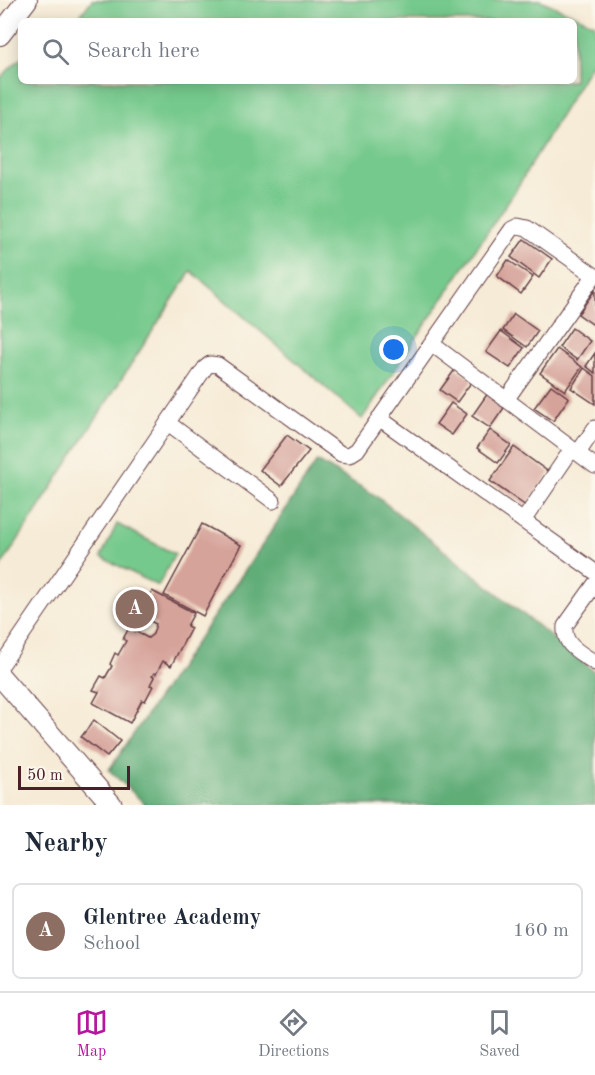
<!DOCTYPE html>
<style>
:root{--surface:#fff;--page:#f6f6f7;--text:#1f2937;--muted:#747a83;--line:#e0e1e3;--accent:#b5179e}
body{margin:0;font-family:"Old Standard TT",serif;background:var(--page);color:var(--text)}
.scale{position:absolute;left:18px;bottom:15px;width:112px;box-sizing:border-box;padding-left:6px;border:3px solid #4a1f2b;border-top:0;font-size:16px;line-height:21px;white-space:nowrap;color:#4a1f2b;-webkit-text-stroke:4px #fbf7ec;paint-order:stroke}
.you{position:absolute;left:394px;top:350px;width:21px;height:21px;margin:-15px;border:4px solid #fff;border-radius:50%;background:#1a73e8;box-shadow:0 0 0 9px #1a73e833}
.badge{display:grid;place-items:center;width:39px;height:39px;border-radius:50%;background:var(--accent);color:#fff;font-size:20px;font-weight:700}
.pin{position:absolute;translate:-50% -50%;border:3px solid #fff;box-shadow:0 2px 6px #0006}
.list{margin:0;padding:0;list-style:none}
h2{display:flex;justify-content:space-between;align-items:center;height:78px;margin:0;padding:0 24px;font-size:26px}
h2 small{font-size:20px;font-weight:400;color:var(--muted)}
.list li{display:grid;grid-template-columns:39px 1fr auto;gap:18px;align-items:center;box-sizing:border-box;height:96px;margin:0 12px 12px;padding:0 12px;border:2px solid var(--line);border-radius:9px}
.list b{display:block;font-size:22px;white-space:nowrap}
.list p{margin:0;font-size:20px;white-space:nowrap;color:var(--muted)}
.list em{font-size:20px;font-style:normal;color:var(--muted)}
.icon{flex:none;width:33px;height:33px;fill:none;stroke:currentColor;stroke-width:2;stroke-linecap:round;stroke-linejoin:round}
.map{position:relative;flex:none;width:595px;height:805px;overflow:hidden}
.search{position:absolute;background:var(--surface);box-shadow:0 3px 15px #0003;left:18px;right:18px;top:18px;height:66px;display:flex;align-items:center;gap:15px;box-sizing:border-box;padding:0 21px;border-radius:9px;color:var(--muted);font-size:22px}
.sheet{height:186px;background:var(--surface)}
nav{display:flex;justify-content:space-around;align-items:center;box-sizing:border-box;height:84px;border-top:2px solid var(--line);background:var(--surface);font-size:16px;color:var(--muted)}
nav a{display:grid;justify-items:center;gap:3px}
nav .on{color:var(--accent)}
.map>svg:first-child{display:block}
.green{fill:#75c98c;stroke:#60745c;stroke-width:1.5}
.forest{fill:#60ad78;stroke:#556652;stroke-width:1.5}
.building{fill:#d6a39a}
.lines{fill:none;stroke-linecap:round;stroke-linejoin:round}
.minor-casing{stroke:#643e45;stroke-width:17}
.tertiary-casing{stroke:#643e45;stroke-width:22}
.minor{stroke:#fff;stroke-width:15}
.tertiary{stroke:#fff;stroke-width:20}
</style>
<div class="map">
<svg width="595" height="805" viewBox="0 0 595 805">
<rect width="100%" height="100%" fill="#fbf7ec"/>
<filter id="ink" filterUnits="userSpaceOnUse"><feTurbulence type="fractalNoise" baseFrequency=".0167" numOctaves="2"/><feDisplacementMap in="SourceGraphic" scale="12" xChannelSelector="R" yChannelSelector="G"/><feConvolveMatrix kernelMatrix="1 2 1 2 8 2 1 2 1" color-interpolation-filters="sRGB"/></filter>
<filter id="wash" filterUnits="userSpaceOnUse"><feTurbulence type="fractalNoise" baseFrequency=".008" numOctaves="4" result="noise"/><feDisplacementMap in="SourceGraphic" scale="24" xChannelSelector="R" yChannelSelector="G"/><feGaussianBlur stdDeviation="1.35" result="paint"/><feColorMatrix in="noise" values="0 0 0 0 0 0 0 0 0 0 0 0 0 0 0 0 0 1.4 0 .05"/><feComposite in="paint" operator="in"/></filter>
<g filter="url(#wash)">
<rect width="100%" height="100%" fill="#f6ebd6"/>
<!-- green -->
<path class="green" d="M92 0H540L595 24V58L515 191 362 419 191 271 0 568V78L21 58V81H574V21H76Z
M117 524 175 554 158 586 101 557Z"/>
<!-- forest -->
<path class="forest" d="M317 461 375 495 595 672V805H146L109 770 263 544Z"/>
<g id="blocks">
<!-- building -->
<path class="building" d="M524 239 552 259 539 278 511 257Z
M508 260 533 277 521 294 497 276Z
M595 290V326L578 314Z
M514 314 538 331 527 347 503 330Z
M572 328 590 341 577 360 559 347Z
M501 331 524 348 510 368 486 352Z
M557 349 582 367 565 391 540 373Z
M595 353V373L586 366Z
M456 368 473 380 457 402 440 390Z
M584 368 595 376V404L571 388Z
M551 385 569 398 553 421 534 408Z
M488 393 506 405 490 428 472 416Z
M451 403 467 414 452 435 436 424Z
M490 430 511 445 498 463 477 448Z
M287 435 309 451 281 486 260 470Z
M514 447 550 473 526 506 490 481Z
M202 524 241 545 203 616 164 595Z
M152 591 194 613 187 626 191 628 171 666 163 661 156 674 154 673 152 676 154 677 150 685 153 686 145 701 142 700 130 723 93 703 99 692 93 690 101 676 105 678 112 666 110 664 115 653 118 655 126 641 123 639 129 628 148 638 153 634 156 624 136 614 142 602 145 604Z
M94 720 120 741 107 757 81 737Z"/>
</g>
</g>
<g filter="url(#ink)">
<use href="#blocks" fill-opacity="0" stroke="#643e45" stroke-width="1.5"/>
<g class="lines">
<defs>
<path id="minor" d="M432 344 595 466
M506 400 594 276
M379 418 595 572
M168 423 273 501
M578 453 595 428
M523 521 572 449
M595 584 565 626C563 646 580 652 595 663
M0 667 205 368 210 364 218 365 341 454 349 455 357 450 512 229 518 226 527 228 595 276"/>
<path id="tertiary" d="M0 35 27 0
M0 676 112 805"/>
</defs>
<!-- minor casing -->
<use href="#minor" class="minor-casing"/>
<!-- tertiary casing -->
<use href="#tertiary" class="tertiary-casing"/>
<!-- minor -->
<use href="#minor" class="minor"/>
<!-- tertiary -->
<use href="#tertiary" class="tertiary"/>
</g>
</g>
</svg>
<div class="scale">50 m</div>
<div class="you"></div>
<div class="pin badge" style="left:135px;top:609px;background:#8d6e63">A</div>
<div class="search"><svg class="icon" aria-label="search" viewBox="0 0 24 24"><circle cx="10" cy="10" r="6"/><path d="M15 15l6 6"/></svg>Search here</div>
</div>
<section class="sheet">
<h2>Nearby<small></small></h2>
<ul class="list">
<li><span class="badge" style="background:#8d6e63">A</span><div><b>Glentree Academy</b><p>School</p></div><em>160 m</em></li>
</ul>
</section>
<nav>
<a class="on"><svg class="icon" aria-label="map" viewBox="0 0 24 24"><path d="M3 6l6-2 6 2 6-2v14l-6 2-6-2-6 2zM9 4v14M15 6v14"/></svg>Map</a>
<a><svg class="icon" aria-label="directions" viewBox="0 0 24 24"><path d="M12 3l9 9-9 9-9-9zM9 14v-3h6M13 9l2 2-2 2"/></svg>Directions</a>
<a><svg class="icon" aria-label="saved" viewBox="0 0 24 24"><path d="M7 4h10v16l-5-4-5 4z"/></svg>Saved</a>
</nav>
